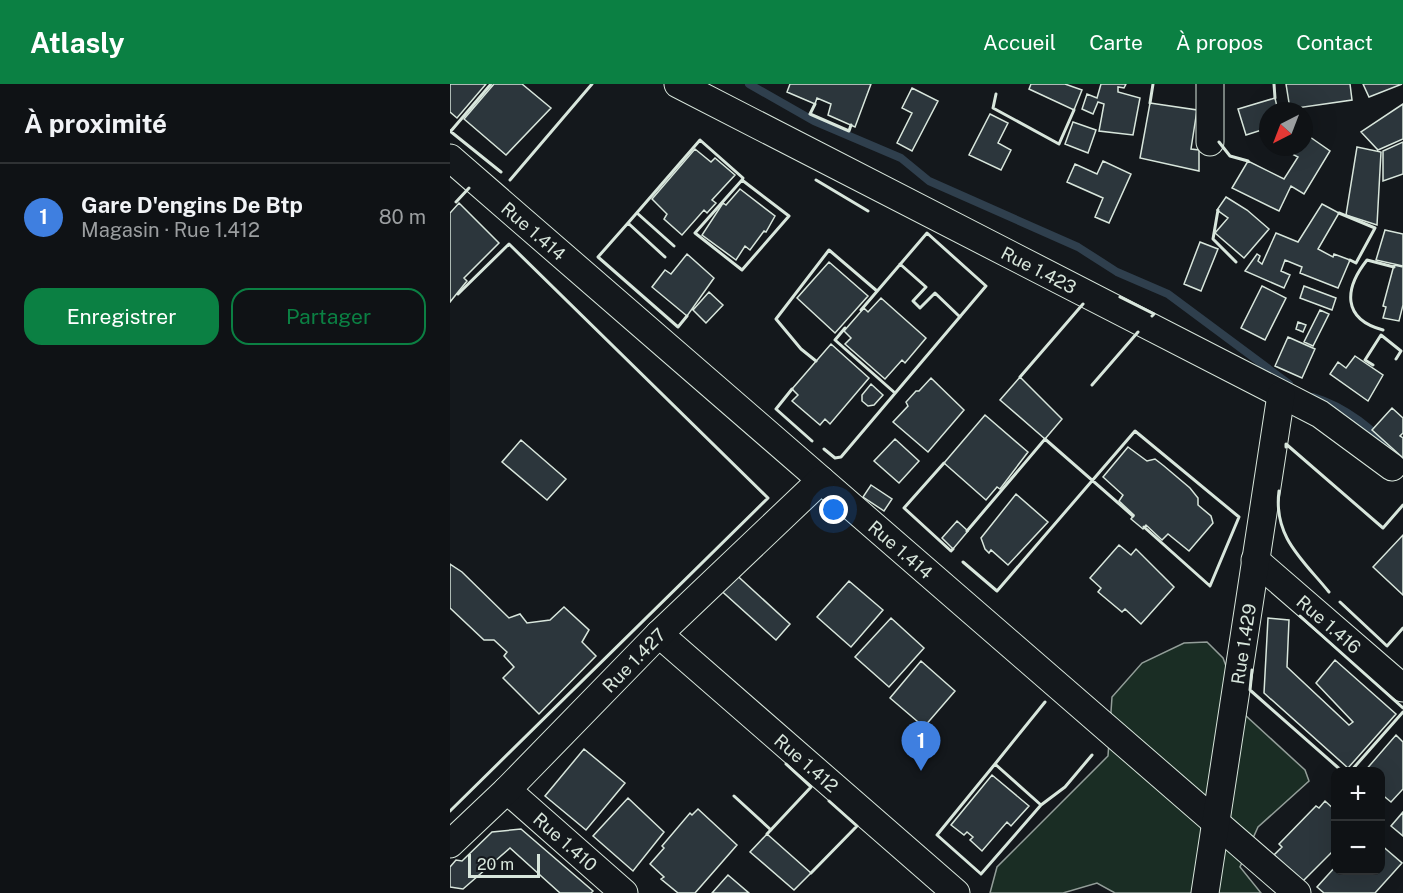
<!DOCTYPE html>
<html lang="fr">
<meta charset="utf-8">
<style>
:root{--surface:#0f1215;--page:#181b1e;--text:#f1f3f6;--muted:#9b9ea0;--line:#2f3234;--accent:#0b8043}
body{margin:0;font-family:"Public Sans",sans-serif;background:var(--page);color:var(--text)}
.controls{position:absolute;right:18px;bottom:18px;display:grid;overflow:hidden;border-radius:12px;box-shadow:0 6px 24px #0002}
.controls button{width:54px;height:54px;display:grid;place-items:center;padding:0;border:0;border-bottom:2px solid var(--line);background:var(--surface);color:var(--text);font:30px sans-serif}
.compass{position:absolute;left:809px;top:18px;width:54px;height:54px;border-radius:50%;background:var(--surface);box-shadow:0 6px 24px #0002;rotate:222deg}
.scale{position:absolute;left:18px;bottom:15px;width:72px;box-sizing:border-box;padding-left:6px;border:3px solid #d8e6dc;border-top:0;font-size:16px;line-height:21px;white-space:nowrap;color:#d8e6dc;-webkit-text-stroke:4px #14181c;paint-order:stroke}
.you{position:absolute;left:384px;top:426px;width:21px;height:21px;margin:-15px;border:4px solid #fff;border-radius:50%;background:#1a73e8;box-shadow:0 0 0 9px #1a73e833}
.badge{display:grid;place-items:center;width:39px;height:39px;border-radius:50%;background:var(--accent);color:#fff;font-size:20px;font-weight:700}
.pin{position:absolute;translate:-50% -50px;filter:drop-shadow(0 2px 3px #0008)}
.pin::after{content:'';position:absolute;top:32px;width:21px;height:18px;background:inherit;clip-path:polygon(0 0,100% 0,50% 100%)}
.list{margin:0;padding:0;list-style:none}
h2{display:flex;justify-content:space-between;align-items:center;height:78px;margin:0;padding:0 24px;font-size:26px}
h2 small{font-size:20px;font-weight:400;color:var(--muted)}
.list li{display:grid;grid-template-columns:39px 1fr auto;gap:18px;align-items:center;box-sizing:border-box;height:108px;padding:0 24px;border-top:2px solid var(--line)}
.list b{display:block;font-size:22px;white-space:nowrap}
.list p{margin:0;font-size:20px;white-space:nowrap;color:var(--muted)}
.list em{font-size:20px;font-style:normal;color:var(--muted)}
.actions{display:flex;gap:12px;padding:18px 24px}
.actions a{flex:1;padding:14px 0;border:2px solid var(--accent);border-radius:18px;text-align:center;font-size:21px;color:var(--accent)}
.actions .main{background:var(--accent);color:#fff}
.map{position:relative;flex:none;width:953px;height:809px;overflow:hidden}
header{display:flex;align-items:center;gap:36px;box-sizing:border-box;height:84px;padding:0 30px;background:var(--accent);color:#fff}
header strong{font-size:28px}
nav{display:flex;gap:33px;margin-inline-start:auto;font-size:21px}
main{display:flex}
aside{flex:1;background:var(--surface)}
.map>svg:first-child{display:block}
.green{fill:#1a2d24;stroke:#939e99;stroke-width:1.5}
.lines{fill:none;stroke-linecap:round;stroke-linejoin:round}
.stream{stroke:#2f3f4d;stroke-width:8}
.building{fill:#2c363c;stroke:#d8e6dc;stroke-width:1.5}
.minor-casing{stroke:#d8e6dc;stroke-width:29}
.minor{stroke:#14181c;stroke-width:27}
.wall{stroke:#d8e6dc;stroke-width:3}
.labels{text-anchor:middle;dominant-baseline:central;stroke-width:4.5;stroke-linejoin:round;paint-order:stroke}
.street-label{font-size:18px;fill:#d8e6dc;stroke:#14181c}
</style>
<header>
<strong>Atlasly</strong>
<nav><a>Accueil</a><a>Carte</a><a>À propos</a><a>Contact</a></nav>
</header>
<main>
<aside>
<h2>À proximité<small></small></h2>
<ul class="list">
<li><span class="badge" style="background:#3f7fe0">1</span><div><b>Gare D'engins De Btp</b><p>Magasin · Rue 1.412</p></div><em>80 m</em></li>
</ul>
<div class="actions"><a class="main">Enregistrer</a><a>Partager</a></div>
</aside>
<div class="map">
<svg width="953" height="809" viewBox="0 0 953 809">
<rect width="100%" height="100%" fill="#14181c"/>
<!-- green -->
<path class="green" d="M757 558 773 574 794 630 855 686 859 697 808 743 790 783 811 809H665L647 799 613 809H540L547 783 658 672 662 613 692 579 734 559Z"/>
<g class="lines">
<!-- stream -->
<path class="stream" d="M299 0 364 37 451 74 479 97 628 163 667 188 718 210 839 300
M863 313C897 323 923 346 948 372"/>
</g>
<!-- building -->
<path class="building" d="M0 0H36L7 34 0 28Z
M44 0H72L101 24 56 71 14 35Z
M340 0H421L405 43 378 31 381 20 367 14 365 20 337 8Z
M581 0H615L632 6 624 26 579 5Z
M651 0H676L674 4 668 3V8L690 14 683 51 649 47 654 20 648 18 643 30 632 25 637 10 647 14Z
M836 0H900L902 16 840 25Z
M913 0H952L919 13Z
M462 4 488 17 462 67 447 59 462 29 452 24Z
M825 14 828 27H818V44L796 51 788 25Z
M700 19 747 26 741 65 749 66V87L690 74Z
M953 20V55L928 66 911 48Z
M540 30 558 39 548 59 561 66 551 86 519 71Z
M623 38 646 46 638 69 615 60Z
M860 53 880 67 854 110 841 102 829 127 782 104 798 77 834 95 848 73 829 63H854V59L856 60Z
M953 58V90L933 97V67Z
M907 63 931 68 927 141 896 131Z
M245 65 261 78 265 74 285 91 262 116 266 119 257 129 254 126 232 151 214 135 217 130 202 115Z
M653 77 681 90 659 139 645 133 653 114 617 98 625 80 647 90Z
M290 105 325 132 316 148 314 147 300 166 295 162 286 176 252 151 273 119 276 121Z
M776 113 797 126 819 145 794 174 765 149 778 134 767 126Z
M9 119 49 159 14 194 17 197 0 218V129Z
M872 120 889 129 868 165 883 173 884 170 900 176 888 204 850 189 852 183 835 176 831 187 840 191 834 204 795 187 807 170 810 172 808 177 812 180 826 149 848 158Z
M935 146 953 150V182L926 176Z
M750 158 768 165 751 207 734 200Z
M237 170 264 194 237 232 202 203 215 186 221 190Z
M379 178 418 212 385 249 347 214Z
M944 181 953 183V221L949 237 933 234 936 223 933 222Z
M812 202 836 214 815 256 791 244Z
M854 202 886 214 882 226 850 214Z
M259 208 273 221 256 239 243 226Z
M431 214 476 254 455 279 452 276 435 295 395 260 401 254 394 247 414 224 418 228Z
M870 226 879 230 863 262 854 258Z
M848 238 856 241 853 248 846 245Z
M838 253 865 265 852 294 825 282Z
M381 260 419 294 380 340 375 335 370 341 342 317 348 311 342 305Z
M905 272 933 291 918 317 880 290 888 278 896 284Z
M570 293 612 335 595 355 550 316Z
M481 294 514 326 478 368 443 338 458 322 456 318 466 307H469Z
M421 300 433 311 424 321 418 322 412 317V311Z
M942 324 953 334V349L950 352 953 354V374L922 346Z
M535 331 578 368 550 405 547 403 536 416 494 379Z
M445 355 469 377 449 399 424 377Z
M71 356 116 395 97 416 52 378Z
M678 363 697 377 705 375 714 382 740 404 748 414V421L761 432 763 439 739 467 718 450 712 456 696 441 693 445 681 435 684 431 669 417 673 411 653 393Z
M421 401 442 415 434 427 413 413Z
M566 410 598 438 558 481 541 466 539 469 535 465 531 454Z
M507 437 518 447 503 465 492 454Z
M953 451V511L923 483Z
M669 461 681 471 686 465 724 503 691 540 675 525 672 528 648 508 651 504 640 494Z
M0 480 12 488 59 534 70 530 77 539 100 536 114 523 139 546 132 558 146 572 89 630 53 594 64 583 54 572 57 568 44 556H34L0 524Z
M281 486 340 540 326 556 266 502Z
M399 497 433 526 401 563 367 533Z
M441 534 474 564 439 603 405 573Z
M818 534 839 536 837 583 899 641 903 638 866 599 885 576 946 630 898 684 814 609Z
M471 577 505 607 474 643 440 614Z
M946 651 953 658V705L941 718 930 709V688H914Z
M134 665 175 699 136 746 95 712Z
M542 691 579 722 561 742 557 738 532 767 520 756 523 753 517 748 514 751 501 741Z
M178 714 214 748 183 787 143 752Z
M875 717 886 727V764L852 798 824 771 832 763 829 760 866 722 869 724Z
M248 725 287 761 245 809H228L211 795 214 793 200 780 214 764 212 762 240 729 242 731Z
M953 728V752L941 742Z
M71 745 143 807 141 809H110L60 764 13 805 0 803V783L6 776 12 777 42 748Z
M317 750 361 789 344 806 300 768Z
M930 760 952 779 925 809H874L867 803 886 782V786H930Z
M278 791 299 809H262Z"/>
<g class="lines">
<defs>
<g id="minor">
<path id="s1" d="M228 0 870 330 942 383"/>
<path d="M760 58V0"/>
<path id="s2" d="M0 74 847 809"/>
<path id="s3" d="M805 476 953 604"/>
<path id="s4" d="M209 550 506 809"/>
<path id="s5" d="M57 706 174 809"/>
<path id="s6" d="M0 760 57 706 209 550 371 396"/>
<path id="s7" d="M755 809 831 311"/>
</g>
</defs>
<!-- minor casing -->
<use href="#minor" class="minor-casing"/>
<!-- minor -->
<use href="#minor" class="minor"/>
<!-- wall -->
<path class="wall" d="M824 0 825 14
M546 10 543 24 609 60 624 26
M700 19 703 0
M365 20 360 30 399 47 401 41
M0 47 51 88
M1 47 41 0
M769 58 780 72 798 77
M60 96 142 0
M366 96 418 127
M6 118 19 104
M768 126 763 155 786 178
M187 129 224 162
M889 129 925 144 906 179 900 176
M178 139 250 56 293 94 292 96 339 132 292 186 245 149 292 96
M215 173 178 139 148 173 228 243 237 232
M450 180 476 203 463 217 470 224 485 209 510 233
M670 213 704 230 702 232
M395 244 385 256 445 309
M933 246C892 235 894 205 917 176L944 183
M366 277 351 265 326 235 379 166 427 207
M923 281 915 276 931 251 951 267 946 275
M570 293 633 220
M642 301 688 248
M342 305 326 325 362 357
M836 363V360L933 444 953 421
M374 365 385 374 391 373 536 202 477 149 411 226
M494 379 454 424 501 467 503 465
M829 407C823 453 853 476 879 508
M517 447 595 355 683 432
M513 478 547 507 685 347 789 433 760 502 694 443
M890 518 937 562 953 544
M850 532 953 624
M802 586 800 606 893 688
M545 680 591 721 531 790 487 751Z
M545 680 595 618
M900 688 953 628
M284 712 321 746
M591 721 615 703 642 671
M0 727 318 414 59 160 8 210
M317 750 361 703 336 680
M361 789 407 742 379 717"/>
</g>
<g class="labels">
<!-- street labels -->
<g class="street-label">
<text stroke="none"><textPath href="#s2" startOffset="111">Rue 1.414</textPath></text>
<text stroke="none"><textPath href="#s1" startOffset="406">Rue 1.423</textPath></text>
<text stroke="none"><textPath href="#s2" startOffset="597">Rue 1.414</textPath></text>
<text stroke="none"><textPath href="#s3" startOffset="98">Rue 1.416</textPath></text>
<text stroke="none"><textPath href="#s7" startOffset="252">Rue 1.429</textPath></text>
<text stroke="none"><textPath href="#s6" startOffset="260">Rue 1.427</textPath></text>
<text stroke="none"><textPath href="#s4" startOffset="196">Rue 1.412</textPath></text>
<text stroke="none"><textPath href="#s5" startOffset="78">Rue 1.410</textPath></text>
</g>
</g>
</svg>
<div class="controls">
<button>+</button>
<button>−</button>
</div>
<svg class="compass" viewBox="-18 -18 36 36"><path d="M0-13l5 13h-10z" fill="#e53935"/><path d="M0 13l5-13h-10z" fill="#9b9ea0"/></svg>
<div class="scale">20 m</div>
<div class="you"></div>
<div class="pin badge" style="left:471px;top:687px;background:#3f7fe0">1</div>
</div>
</main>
